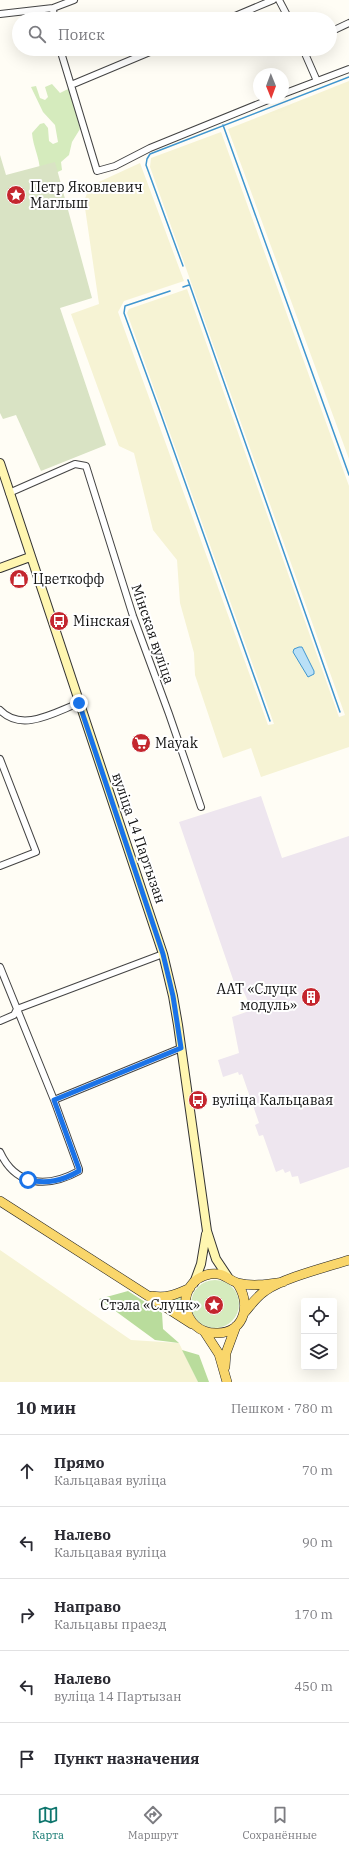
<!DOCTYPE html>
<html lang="ru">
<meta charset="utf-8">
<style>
:root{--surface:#fff;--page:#f2f2f3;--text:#2b2b33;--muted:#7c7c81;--line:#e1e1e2;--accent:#0f766e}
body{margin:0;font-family:"IBM Plex Serif",serif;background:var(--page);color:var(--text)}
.controls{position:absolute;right:12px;bottom:12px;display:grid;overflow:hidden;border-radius:4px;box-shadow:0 4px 16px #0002}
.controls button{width:36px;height:36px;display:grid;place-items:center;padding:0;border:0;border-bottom:1px solid var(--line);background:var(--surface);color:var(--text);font:20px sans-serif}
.compass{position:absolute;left:253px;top:68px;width:36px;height:36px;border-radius:50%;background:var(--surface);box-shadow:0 4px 16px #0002;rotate:179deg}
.stop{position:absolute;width:12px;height:12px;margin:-9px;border:3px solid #1a73e8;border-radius:50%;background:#fff}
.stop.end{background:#1a73e8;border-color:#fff;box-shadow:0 1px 4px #0008}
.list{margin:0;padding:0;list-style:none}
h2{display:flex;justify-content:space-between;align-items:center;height:52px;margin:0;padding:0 16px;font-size:17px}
h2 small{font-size:13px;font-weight:400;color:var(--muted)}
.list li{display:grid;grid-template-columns:26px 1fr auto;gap:12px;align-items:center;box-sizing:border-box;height:72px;padding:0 16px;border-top:1px solid var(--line)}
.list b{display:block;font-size:15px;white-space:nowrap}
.list p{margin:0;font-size:13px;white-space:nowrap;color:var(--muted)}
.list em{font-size:13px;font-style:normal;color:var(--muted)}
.icon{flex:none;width:22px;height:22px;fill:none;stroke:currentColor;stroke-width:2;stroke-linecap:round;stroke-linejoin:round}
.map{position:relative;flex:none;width:349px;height:1382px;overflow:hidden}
.search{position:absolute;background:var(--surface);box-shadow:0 4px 16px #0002;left:12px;right:12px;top:12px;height:44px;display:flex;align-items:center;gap:10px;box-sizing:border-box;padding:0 14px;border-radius:22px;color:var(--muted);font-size:15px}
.sheet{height:412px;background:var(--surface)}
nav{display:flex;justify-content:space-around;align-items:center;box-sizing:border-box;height:56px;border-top:1px solid var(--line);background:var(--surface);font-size:11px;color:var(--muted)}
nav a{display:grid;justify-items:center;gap:2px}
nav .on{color:var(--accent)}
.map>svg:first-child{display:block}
.industrial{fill:#eee6ef}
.farmland{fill:#f6f3d4}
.green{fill:#d5ebbd}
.forest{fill:#b9dc9c}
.cemetery{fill:#d9e3c4}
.water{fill:#b9e0f7;stroke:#3f96cf}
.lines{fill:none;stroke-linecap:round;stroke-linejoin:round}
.stream{stroke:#3f96cf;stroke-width:1.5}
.minor-casing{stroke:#444;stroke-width:8}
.secondary-casing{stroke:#333;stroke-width:10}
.primary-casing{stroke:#222;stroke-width:10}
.minor{stroke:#fff;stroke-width:6}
.secondary{stroke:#fff6b0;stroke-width:8}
.primary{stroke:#f9d66b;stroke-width:9}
.route{stroke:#1a73e8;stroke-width:5}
.labels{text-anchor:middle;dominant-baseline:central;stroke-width:4;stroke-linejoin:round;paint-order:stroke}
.poi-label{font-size:14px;fill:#111;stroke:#fff;text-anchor:start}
.street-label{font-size:14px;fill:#111;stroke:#fff}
</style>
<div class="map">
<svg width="349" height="1382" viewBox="0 0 349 1382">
<rect width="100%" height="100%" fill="#fffdf5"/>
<!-- industrial -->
<path class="industrial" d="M261 796 282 858 349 836V1167L300 1184 298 1176 292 1177 290 1171 285 1173 283 1169 276 1172 263 1135 259 1136 255 1125 259 1123 242 1074 239 1075 238 1072 223 1077 218 1060 239 1053 232 1017 252 1010 241 986 236 988 179 822Z"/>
<!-- farmland -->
<path class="farmland" d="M349 81V459L228 129Z
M221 132 349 486V747L261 777 251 748 223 758 195 675 194 653 180 603 177 560 153 530 134 453 119 446 71 314 99 304 84 201 90 186 140 163 184 281 124 301 118 312 268 725 274 724 127 313 129 309 187 289 339 717 345 715 150 167 151 158Z
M0 1250 131 1340 179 1343 198 1382H0Z"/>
<!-- green -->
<path class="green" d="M52 84 60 93 68 89 71 91 80 129 72 142 69 155 61 162 62 170 51 175 40 172C40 158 33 147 32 133L40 124 44 123 48 128 49 141 53 144 58 142 55 125 43 112 31 87 36 86 40 98 45 100 48 97 45 87Z
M191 1304a24 24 0 1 1 48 0a24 24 0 1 1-48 0Z
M183 1294 182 1314 164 1301Z"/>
<!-- forest -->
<path class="forest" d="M128 1291 162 1313 163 1329 179 1343 155 1340 99 1299Z
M182 1350 199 1355 209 1382H198Z"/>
<!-- cemetery -->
<path class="cemetery" d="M0 155 6 175 55 162 92 298 60 308 106 445 41 471 16 415 3 419 0 413Z"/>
<!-- water -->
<path class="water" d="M299 647H302L314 671V674L308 677 293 652 294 649Z"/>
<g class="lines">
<!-- stream -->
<path class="stream" d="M223 125 349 475
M183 266 146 165 147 159 150 154 349 77
M188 280 340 712
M183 287 189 285
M170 291 125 306 124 313 159 409 270 721"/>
<defs>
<path id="minor" d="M279 0 289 19
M53 8 54 19
M0 14 53 8 74 0
M228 19 273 0
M330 32 349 23
M60 49 97 171 115 166 150 148 273 98
M303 49 317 81
M71 85 157 49
M283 94 349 69
M9 493 75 464 86 466 133 616 169 714 201 807
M0 710C22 733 55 712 79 703
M0 759 36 852 0 866
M0 967 54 1100 79 1169V1171C48 1188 16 1187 0 1152
M0 1021 14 1015 17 1009 163 954
M54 1100 181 1048"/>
<path id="secondary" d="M0 463 163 954 173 996 178 1025 207 1231 216 1259 228 1277
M0 568 30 557
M194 1283 201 1264 206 1234"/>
<path id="primary" d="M0 1201 192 1324
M237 1283C251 1302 246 1332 218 1333 180 1335 173 1281 210 1274 225 1272 227 1280 238 1283 253 1287 269 1284 283 1282
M152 1296C166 1299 177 1294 190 1288
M244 1313C251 1305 256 1297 265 1291 283 1278 327 1267 349 1260
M204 1331 219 1354 227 1382
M225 1367 226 1353 236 1326"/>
</defs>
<!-- minor casing -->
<use href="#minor" class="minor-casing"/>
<!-- secondary casing -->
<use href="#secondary" class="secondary-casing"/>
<!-- primary casing -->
<use href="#primary" class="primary-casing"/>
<!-- minor -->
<use href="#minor" class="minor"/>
<!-- secondary -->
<use href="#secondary" class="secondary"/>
<!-- primary -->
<use href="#primary" class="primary"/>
</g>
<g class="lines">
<!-- route -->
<path class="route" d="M28 1180C47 1184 62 1181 79 1171V1169L54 1100 181 1048 173 996 163 954 79 703"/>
</g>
<!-- icons -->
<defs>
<symbol id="sight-disc" viewBox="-11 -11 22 22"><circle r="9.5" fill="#c4262e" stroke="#fff"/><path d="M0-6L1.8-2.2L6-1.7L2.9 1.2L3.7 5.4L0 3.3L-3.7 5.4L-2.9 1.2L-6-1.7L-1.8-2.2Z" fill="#fff"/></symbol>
<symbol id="shop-disc" viewBox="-11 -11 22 22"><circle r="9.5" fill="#c4262e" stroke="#fff"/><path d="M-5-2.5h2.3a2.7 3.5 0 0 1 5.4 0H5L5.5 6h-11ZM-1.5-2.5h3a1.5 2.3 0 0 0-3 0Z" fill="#fff"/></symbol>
<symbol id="bus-disc" viewBox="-11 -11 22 22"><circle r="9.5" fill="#c4262e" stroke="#fff"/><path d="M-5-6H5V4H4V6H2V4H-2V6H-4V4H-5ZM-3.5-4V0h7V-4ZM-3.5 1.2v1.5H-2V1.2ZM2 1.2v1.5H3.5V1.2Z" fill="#fff"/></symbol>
<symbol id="supermarket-disc" viewBox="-11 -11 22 22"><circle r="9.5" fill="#c4262e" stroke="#fff"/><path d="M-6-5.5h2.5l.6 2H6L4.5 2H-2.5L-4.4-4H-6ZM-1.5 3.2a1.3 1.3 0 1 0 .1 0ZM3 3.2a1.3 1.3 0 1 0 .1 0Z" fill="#fff"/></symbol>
<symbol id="building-disc" viewBox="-11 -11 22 22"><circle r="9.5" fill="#c4262e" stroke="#fff"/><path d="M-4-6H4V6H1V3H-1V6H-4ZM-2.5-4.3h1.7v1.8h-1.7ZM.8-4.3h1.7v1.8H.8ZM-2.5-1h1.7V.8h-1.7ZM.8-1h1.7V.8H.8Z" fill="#fff"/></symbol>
</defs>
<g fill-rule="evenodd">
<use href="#sight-disc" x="5" y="184" width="22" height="22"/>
<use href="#shop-disc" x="8" y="568" width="22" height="22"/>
<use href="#bus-disc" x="48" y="610" width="22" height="22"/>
<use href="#supermarket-disc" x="130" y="732" width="22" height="22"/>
<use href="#building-disc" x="300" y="986" width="22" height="22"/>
<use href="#bus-disc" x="187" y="1089" width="22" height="22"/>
<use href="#sight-disc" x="203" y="1294" width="22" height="22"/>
</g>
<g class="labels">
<!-- poi labels -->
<g class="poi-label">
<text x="30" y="187">Петр Яковлевич<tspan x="30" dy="16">Маглыш</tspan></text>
<text x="33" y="579">Цветкофф</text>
<text x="73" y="621">Мінская</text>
<text x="155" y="743">Mayak</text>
<text x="297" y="989" text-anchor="end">ААТ «Слуцк<tspan x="297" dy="16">модуль»</tspan></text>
<text x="212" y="1100">вуліца Кальцавая</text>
<text x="200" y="1305" text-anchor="end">Стэла «Слуцк»</text>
</g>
<!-- street labels -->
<g class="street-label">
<text transform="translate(153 634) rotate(71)">Мінская вуліца</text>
<text transform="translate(139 838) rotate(71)">вуліца 14 Партызан</text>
</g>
</g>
</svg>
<div class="controls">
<button><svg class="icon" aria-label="locate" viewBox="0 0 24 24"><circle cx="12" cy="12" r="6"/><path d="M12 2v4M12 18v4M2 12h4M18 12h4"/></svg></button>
<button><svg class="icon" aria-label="layers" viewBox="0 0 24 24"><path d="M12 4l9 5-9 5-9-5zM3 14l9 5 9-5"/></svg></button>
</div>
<svg class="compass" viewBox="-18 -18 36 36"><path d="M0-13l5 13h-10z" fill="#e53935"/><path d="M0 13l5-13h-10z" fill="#7c7c81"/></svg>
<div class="stop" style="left:28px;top:1180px"></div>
<div class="stop end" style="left:79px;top:703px"></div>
<div class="search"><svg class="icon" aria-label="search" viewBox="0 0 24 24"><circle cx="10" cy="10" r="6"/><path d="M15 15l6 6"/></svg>Поиск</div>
</div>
<section class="sheet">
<h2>10 мин<small>Пешком · 780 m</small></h2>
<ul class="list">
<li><svg class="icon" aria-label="ahead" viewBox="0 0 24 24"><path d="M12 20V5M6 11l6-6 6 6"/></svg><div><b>Прямо</b><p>Кальцавая вуліца</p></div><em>70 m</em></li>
<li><svg class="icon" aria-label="left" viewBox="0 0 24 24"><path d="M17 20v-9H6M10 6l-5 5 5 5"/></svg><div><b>Налево</b><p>Кальцавая вуліца</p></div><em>90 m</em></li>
<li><svg class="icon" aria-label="right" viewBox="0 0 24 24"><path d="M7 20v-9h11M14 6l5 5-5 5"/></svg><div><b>Направо</b><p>Кальцавы праезд</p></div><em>170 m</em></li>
<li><svg class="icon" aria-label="left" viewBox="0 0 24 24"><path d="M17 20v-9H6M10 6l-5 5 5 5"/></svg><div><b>Налево</b><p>вуліца 14 Партызан</p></div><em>450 m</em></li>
<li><svg class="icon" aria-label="arrive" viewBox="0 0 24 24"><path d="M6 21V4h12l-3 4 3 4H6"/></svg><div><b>Пункт назначения</b></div></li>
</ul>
</section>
<nav>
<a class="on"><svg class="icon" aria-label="map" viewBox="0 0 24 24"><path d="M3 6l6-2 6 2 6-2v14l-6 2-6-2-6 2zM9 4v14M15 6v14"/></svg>Карта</a>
<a><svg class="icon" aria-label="directions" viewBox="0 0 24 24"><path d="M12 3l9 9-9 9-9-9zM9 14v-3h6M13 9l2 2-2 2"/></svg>Маршрут</a>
<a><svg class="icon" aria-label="saved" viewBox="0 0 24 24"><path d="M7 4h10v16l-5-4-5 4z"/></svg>Сохранённые</a>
</nav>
